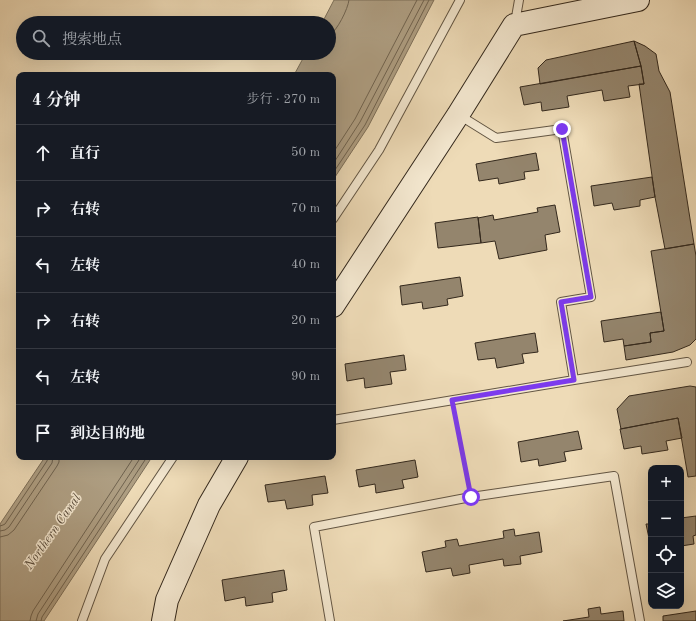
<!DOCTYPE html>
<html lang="zh">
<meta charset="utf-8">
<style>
:root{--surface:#171b24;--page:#20242c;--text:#f1f3f6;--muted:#9ea1a6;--line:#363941}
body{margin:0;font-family:"Old Standard TT","Noto Serif SC",serif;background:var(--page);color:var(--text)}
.controls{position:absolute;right:12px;bottom:12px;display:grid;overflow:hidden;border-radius:8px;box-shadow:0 4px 16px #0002}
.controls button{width:36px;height:36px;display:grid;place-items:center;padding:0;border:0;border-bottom:1px solid var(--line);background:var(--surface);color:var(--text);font:20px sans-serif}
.stop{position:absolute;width:12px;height:12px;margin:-9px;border:3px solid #7c3aed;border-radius:50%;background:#fff}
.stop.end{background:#7c3aed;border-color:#fff;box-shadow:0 1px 4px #0008}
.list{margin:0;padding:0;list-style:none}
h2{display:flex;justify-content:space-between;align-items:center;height:52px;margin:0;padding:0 16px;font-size:17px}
h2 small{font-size:13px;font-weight:400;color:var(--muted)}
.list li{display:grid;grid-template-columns:26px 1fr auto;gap:12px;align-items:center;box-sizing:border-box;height:56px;padding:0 16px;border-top:1px solid var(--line)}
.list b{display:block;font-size:15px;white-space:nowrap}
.list em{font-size:13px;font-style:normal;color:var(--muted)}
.icon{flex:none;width:22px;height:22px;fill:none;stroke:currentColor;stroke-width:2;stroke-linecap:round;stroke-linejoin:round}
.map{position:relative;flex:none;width:696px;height:621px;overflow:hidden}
.search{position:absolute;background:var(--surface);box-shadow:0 4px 16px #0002;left:16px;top:16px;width:320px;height:44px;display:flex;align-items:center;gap:10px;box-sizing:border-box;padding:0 14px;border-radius:22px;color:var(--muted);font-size:15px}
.panel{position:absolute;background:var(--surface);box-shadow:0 4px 16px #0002;left:16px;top:72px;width:320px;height:388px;border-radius:8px}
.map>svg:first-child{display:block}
.water{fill:#ae9e82;stroke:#7d6f59}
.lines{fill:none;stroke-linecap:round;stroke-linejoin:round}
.shore{stroke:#70634f;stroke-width:1}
.building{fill:#94856d;stroke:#33281c}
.lane-casing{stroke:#625543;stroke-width:10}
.secondary-casing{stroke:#33281c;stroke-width:24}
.path{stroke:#33281c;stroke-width:2.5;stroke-dasharray:3 2;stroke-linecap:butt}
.lane{stroke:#f4e8d0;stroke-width:8}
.secondary{stroke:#f4e8d0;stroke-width:22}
.route{stroke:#7c3aed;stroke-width:5}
.labels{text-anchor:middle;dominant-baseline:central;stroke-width:3;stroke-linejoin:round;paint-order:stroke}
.water-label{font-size:13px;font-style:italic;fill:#584b3b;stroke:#f4e8d0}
</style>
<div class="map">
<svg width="696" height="621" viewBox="0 0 696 621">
<rect width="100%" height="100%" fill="#eedbb7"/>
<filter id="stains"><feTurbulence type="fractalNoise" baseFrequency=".005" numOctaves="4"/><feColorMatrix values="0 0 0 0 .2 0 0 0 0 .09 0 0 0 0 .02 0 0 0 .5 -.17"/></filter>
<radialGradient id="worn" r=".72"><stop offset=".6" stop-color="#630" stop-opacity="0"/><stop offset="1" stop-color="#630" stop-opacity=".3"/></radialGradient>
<!-- water -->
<path class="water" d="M334 0H434L368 127 333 180V75H294L306 53H329V23H322Z
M45 457H152L44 621H0V524Z"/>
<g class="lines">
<!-- shore -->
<path class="shore" d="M329 36C337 31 348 9 349 0
M333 153 355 119 417 0
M333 164 360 122 424 0
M333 173 365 125 429 0
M0 526 3 525 5 524 47 461 48 457
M0 531 5 530 9 527 52 463 53 457
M0 537 8 535 14 530 57 466 59 462V457
M30 621 31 616 33 611 134 457
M36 621 38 614 141 457
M41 621 42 617 147 457"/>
</g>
<!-- building -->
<path class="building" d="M634 41 641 66 540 84 538 68 546 60Z
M634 41 645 46 656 54 659 71 670 92 694 244 665 249 655 197 639 84H644L641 66Z
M641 66 644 84 628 86 630 97 604 101 602 90 567 96 569 107 542 111 541 102 524 105 520 87Z
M536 153 539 170 524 172 525 179 499 184 498 178 479 181 476 164Z
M652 177 655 197 640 200V206L614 210 612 203 594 206 591 186Z
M555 205 560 232 545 235 547 250 499 259 495 241 481 243 478 218 493 215 494 220 538 212 537 208Z
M478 217 481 243 438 248 435 223Z
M694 244 696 256V339L690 345 673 352 626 360 624 346 651 342 650 333 664 331 651 251Z
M460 277 463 296 447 299 448 305 423 309 422 302 402 305 400 286Z
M661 312 664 331 650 333 651 342 624 346 623 339 604 342 601 321Z
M535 333 538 352 522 354 524 363 497 368 495 358 478 360 475 343Z
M404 355 406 370 390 372 392 384 365 388 364 378 347 381 345 364Z
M690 386 696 387V476L688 477 678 418 621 429 617 409 629 396Z
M678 418 682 438 666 441 668 450 642 454 641 446 624 449 620 429Z
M578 431 582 449 564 452 566 461 539 466 538 459 521 462 518 442Z
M415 460 418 477 402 480 404 488 376 493 375 484 359 487 356 470Z
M325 476 328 493 312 495 313 505 287 509 285 500 268 502 265 485Z
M696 516V535L693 536 694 544 681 546V518Z
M646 524H651V543H650Z
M514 529 515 536 539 532 542 552 520 556 521 564 504 566 503 559 469 565 470 573 453 576 451 568 426 572 422 552 446 547 445 541 457 539 459 546 504 538 503 531Z
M284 570 287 590 272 593 273 602 246 606 245 597 225 601 222 580Z
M600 607 601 614 623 611 624 621H563L589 617 588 609Z
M696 611V621H663V616Z"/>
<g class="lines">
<defs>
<path id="lane" d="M515 23 519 0
M459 115 496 138 562 129 591 297 561 302 574 380
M333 219 379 150 460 0
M333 420 574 380 687 362
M82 621 105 559 173 457
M330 621 314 527 471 497 614 476 640 621"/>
<path id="secondary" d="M333 306 458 115 514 25 638 0
M163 621 167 600 209 505 237 457"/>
</defs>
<!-- lane casing -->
<use href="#lane" class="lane-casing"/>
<!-- secondary casing -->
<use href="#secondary" class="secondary-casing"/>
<!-- path -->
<path class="path" d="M454 409 469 489"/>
<!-- lane -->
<use href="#lane" class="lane"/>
<!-- secondary -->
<use href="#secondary" class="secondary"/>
</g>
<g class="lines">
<!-- route -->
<path class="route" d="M471 497 452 400 574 380 561 302 591 297 562 129"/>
</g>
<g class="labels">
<!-- water labels -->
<g class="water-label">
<text transform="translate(53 532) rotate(-55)">Northern Canal</text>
</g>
</g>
<rect width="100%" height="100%" filter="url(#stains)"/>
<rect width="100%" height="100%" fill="url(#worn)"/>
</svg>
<div class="controls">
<button>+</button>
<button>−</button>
<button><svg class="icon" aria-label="locate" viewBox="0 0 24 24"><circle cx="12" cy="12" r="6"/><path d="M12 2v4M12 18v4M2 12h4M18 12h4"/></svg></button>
<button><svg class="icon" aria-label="layers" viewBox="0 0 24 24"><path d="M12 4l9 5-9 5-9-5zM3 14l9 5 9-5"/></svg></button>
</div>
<div class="stop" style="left:471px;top:497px"></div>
<div class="stop end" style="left:562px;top:129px"></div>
<div class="search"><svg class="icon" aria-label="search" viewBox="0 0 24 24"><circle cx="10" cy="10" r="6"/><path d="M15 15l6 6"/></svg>搜索地点</div>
<section class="panel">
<h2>4 分钟<small>步行 · 270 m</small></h2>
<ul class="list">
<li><svg class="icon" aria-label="ahead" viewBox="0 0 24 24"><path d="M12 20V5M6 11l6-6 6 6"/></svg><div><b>直行</b></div><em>50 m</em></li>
<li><svg class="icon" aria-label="right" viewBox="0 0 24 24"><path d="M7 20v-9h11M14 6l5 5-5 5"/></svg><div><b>右转</b></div><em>70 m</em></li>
<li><svg class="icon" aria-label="left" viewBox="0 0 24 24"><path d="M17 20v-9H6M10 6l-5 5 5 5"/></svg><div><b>左转</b></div><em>40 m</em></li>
<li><svg class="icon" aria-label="right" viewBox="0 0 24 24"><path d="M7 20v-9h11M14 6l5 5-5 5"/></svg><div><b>右转</b></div><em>20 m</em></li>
<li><svg class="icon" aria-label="left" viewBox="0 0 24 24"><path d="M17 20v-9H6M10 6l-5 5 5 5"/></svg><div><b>左转</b></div><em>90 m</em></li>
<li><svg class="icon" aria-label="arrive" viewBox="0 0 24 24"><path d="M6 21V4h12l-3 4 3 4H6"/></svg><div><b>到达目的地</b></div></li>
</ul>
</section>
</div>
